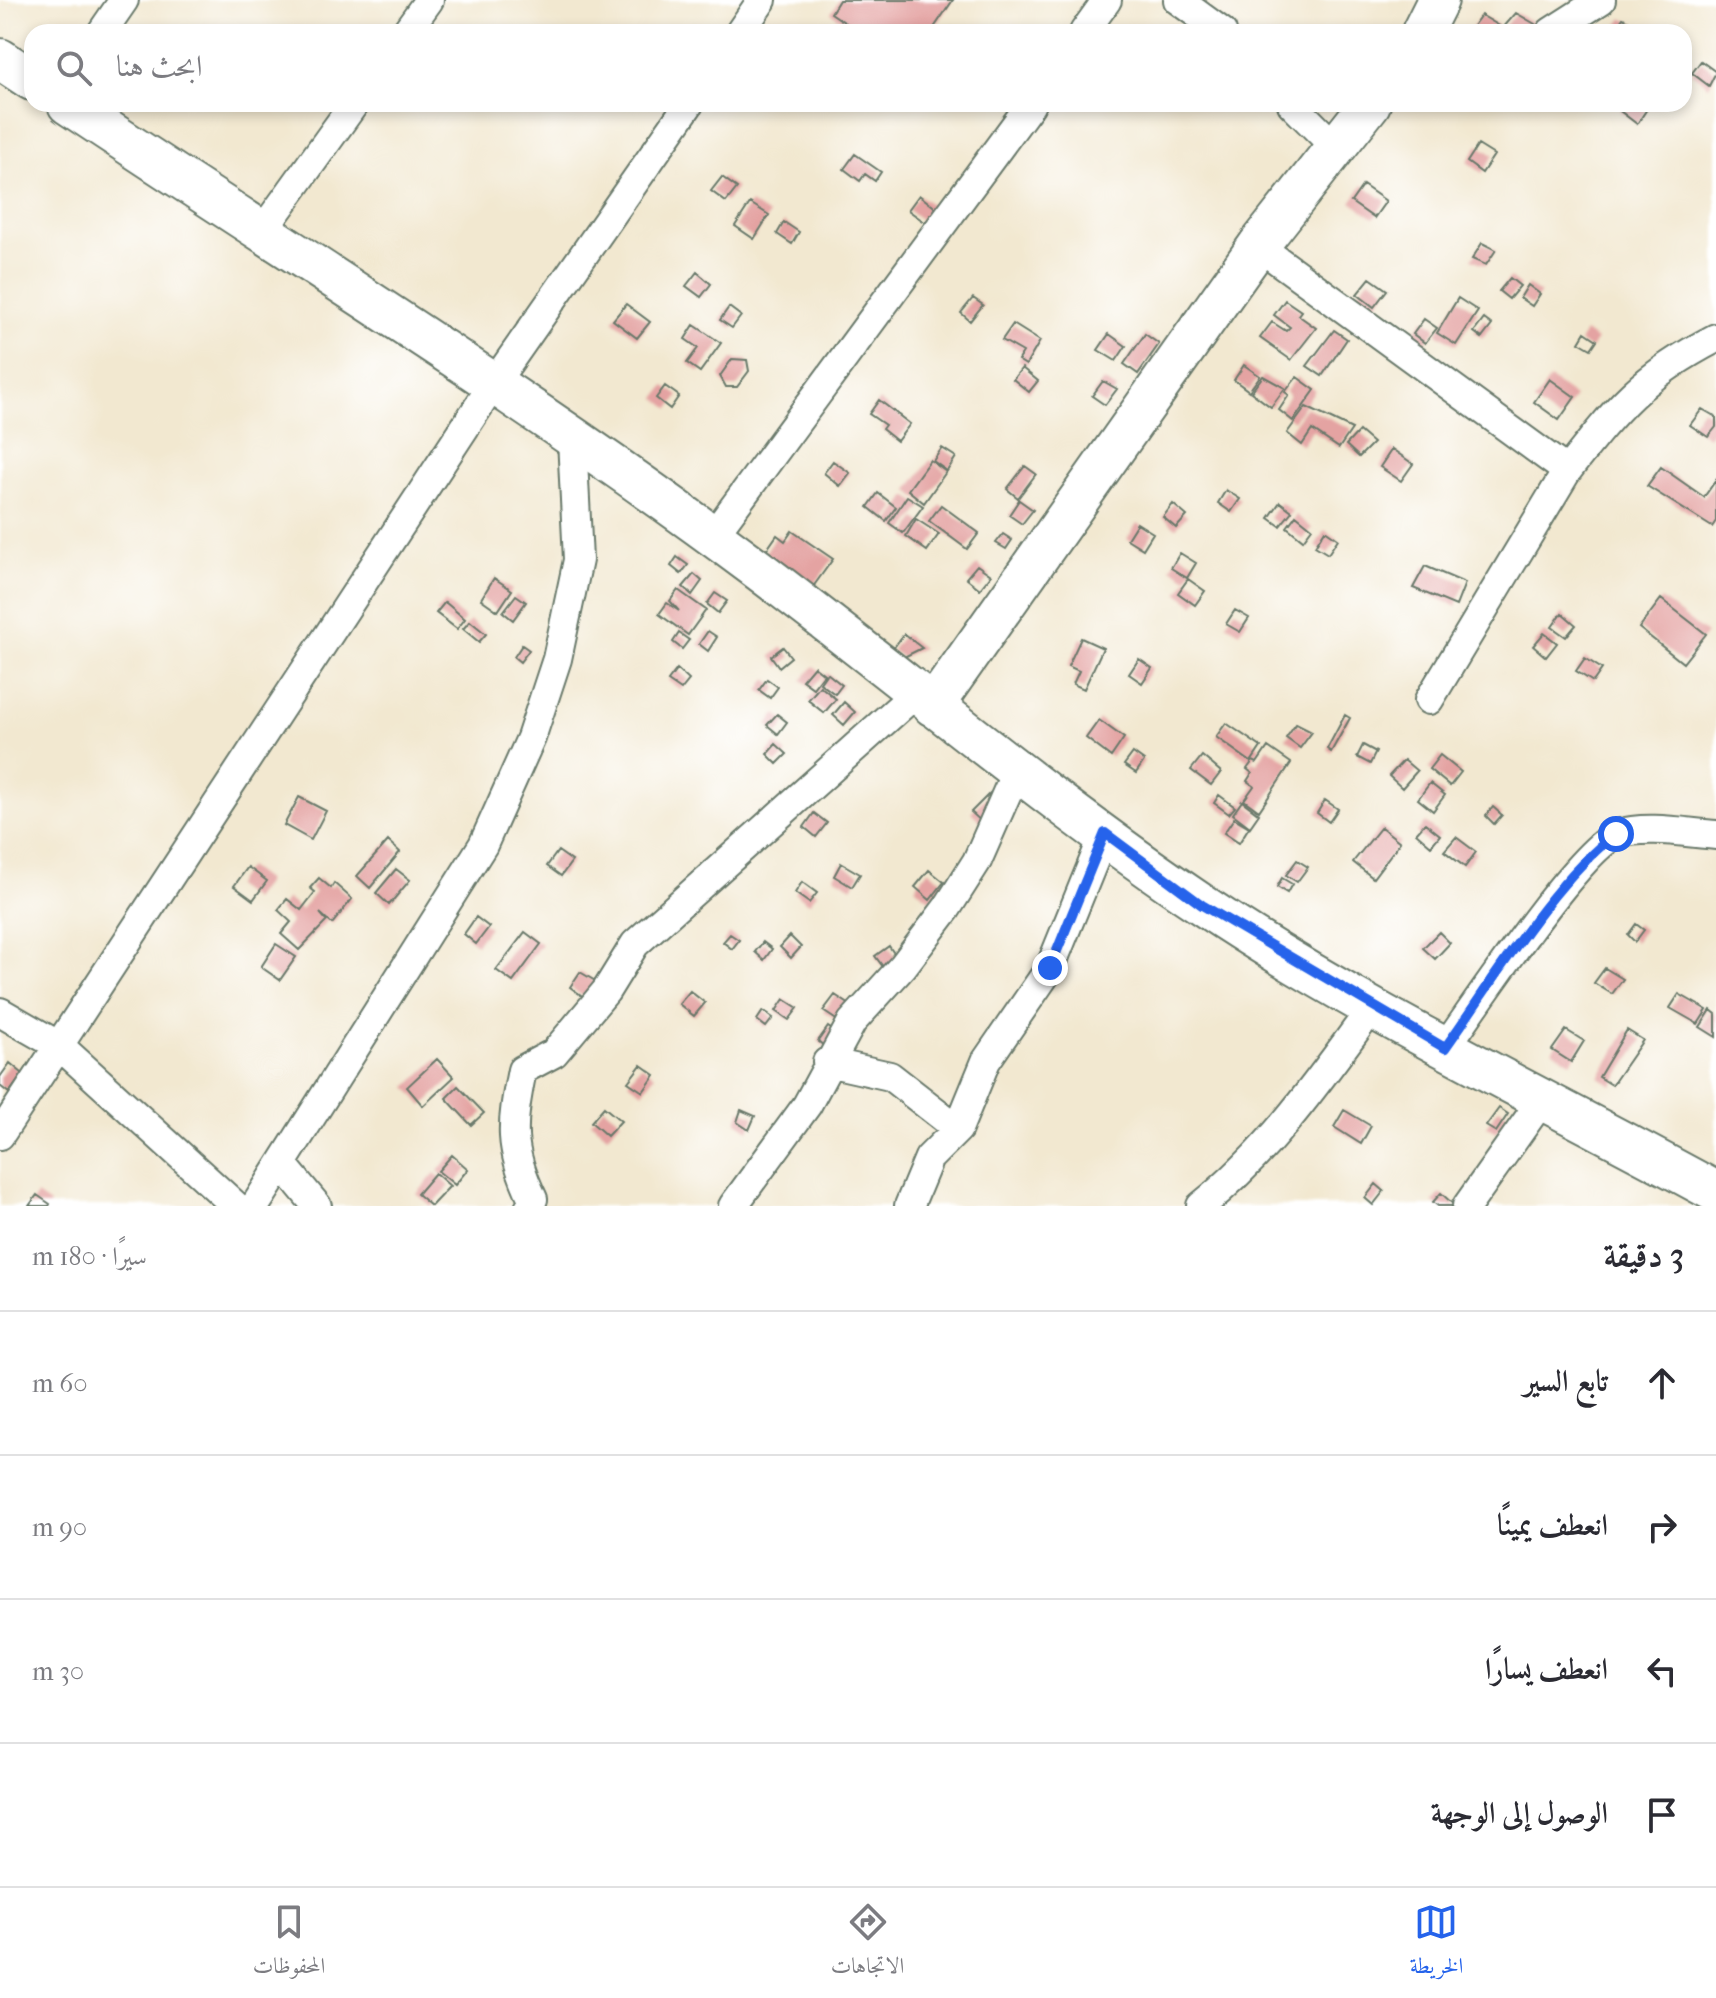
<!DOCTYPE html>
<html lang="ar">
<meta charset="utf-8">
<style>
:root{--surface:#fff;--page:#f2f2f3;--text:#2b2b33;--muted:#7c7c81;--line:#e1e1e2;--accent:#2563eb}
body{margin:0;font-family:"IM FELL French Canon",Amiri,serif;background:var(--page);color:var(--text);direction:rtl}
.stop{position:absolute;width:24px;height:24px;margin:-18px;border:6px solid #2563eb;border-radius:50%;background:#fff}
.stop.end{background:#2563eb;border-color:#fff;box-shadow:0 2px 8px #0008}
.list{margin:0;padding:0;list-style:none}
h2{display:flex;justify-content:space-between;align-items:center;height:104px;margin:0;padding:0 32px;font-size:34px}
h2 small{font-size:26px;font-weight:400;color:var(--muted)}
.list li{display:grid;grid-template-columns:52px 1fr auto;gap:24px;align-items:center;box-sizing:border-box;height:144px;padding:0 32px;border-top:2px solid var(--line)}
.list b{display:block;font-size:30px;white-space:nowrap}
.list em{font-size:26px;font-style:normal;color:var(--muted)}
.icon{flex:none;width:44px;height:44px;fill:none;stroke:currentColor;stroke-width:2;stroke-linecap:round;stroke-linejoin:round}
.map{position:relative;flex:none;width:1716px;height:1206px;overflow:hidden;direction:ltr}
.search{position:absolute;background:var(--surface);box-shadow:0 4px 12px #0003;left:24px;right:24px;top:24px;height:88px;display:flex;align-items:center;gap:20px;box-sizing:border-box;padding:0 28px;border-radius:24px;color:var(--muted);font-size:30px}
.sheet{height:680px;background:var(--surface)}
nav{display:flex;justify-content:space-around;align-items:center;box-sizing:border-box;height:112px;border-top:2px solid var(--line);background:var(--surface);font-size:22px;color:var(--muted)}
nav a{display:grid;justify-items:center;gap:4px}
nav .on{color:var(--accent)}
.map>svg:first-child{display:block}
.building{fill:#e4a3a2}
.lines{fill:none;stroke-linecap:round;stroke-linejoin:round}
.street-casing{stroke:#69796b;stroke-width:32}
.secondary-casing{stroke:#69796b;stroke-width:44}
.street{stroke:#fff;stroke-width:28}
.secondary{stroke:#fff;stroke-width:40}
.route{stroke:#2563eb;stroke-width:10}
</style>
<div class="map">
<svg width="1716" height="1206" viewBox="0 0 1716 1206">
<rect width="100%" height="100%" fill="#fff"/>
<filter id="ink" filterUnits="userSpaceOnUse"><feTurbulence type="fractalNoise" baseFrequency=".0125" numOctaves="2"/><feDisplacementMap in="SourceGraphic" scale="16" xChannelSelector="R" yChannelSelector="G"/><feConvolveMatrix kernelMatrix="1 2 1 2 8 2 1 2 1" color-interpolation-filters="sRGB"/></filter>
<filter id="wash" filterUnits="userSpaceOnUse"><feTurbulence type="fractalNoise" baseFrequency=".006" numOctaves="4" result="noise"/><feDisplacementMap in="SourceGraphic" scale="32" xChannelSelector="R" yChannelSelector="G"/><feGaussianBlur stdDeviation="1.8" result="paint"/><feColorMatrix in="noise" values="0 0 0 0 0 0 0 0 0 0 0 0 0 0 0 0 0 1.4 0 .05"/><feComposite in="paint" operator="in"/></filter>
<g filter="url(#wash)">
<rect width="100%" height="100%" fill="#f2e8d0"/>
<g id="blocks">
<!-- building -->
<path class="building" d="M839 0H953L931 32H859L831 13Z
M1516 13 1535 24 1530 32 1470 30 1481 15 1503 28Z
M1623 18 1639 26 1636 32H1613Z
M1701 61 1716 72 1709 86 1692 73Z
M1626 104H1640L1647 109 1637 124 1620 111Z
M1478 145 1494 155 1482 173 1467 162Z
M855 154 881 172 875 181 865 174 860 181 844 169Z
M722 177 737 188 726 202 711 191Z
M1363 185 1386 201 1374 218 1351 202Z
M919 195 937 209 926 223 908 210Z
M750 203 769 215 754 239 735 226Z
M784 222 799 232 792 244 777 234Z
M1482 243 1496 250 1486 265 1472 259Z
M697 272 711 284 701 297 686 286Z
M1370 278 1387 290 1374 307 1357 294Z
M1510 278 1520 286 1509 299 1499 291Z
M1528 285 1540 294 1532 306 1520 298Z
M973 298 983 305 970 321 961 313Z
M1458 298 1478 311 1456 345 1437 333Z
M1285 300 1301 311 1298 315 1316 328 1291 360 1260 338 1272 322 1286 331 1290 327 1274 315Z
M626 304 650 322 637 338 613 320Z
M729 307 741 316 732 328 720 320Z
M1424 319 1437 328 1425 343 1413 334Z
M1484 319 1492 325 1482 338 1474 332Z
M1013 324 1040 341 1026 365 1018 360 1023 352 1002 340Z
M694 325 721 343 700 372 687 363 698 348 685 339Z
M1334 330 1347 339 1322 376 1307 366Z
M1585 332 1597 340 1591 349 1579 342Z
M1109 334 1126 346 1116 361 1098 350Z
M1145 334 1159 344 1138 374 1124 364Z
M732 359 747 360 749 371 737 387H726L720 376Z
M1244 365 1260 376 1249 391 1234 380Z
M1022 368 1038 381 1029 392 1013 379Z
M1263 376 1285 388 1271 407 1251 392Z
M1297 377 1315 390 1293 421 1279 410 1289 395 1285 392Z
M1550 379 1575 397 1559 420 1534 402Z
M1103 381 1117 389 1105 405 1092 396Z
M665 386 679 396 670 409 656 398Z
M879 400 910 424 897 441 882 429 885 425 869 414Z
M1306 407 1352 429 1339 448 1312 430 1302 445 1287 433Z
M1702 409 1716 417V427L1708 437 1690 425Z
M1359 431 1373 443 1359 457 1346 445Z
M942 448 956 457 947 471 933 461Z
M1392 449 1413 464 1401 481 1380 467Z
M930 460 946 472 924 503 908 490Z
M833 461 850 473 840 486 824 473Z
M1025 466 1036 474 1018 498 1007 489Z
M1661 467 1704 497 1716 480V521L1712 527 1647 486Z
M1226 490 1240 499 1231 512 1218 503Z
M878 493 896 507 886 521 868 507Z
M907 496 923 506 903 533 889 523Z
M1019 500 1033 510 1022 524 1009 515Z
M1280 502 1292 511 1280 526 1269 518Z
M1173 504 1187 516 1176 528 1163 517Z
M941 505 979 533 967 549 929 521Z
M1296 515 1312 528 1303 540 1287 527Z
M916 519 939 534 927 551 906 536Z
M1137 523 1153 533 1143 549 1127 539Z
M1325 530 1338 539 1328 554 1315 546Z
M792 531 833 559 810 591 761 558 777 535 785 541Z
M1003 534 1012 540 1006 549 996 543Z
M1180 553 1196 563 1187 578 1171 568Z
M677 557 688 565 681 574 671 566Z
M977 565 991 575 980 589 966 578Z
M1425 566 1465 583 1456 606 1413 588Z
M694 574 702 581 692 595 683 587Z
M494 578 512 590 498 611 481 599Z
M1188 579 1205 591 1195 605 1178 593Z
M678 590 706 610 688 635 659 614 667 603 679 611 670 601Z
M715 593 727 601 718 613 707 604Z
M516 595 526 602 513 620 503 612Z
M1661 599 1706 634 1683 663 1639 628Z
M445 602 465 619 457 629 436 613Z
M1235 610 1249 618 1240 632 1226 624Z
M1562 613 1576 625 1566 637 1552 627Z
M470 621 486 634 479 642 463 629Z
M708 631 717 637 708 651 699 644Z
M679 633 689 640 682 649 673 642Z
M1544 633 1557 643 1546 657 1533 646Z
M904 634 922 648 902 658 892 650Z
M1081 638 1103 648 1084 689 1073 684 1079 671 1068 666Z
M522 645 529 650 520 662 514 657Z
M783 647 791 657 779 667 771 656Z
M1585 658 1602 669 1593 682 1576 671Z
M1139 659 1152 668 1142 683 1129 674Z
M814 666 824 674 813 688 802 680Z
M677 669 689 680 681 690 668 681Z
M827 673 842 685 835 694 820 683Z
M767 679 778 687 770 698 759 690Z
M820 686 836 699 824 713 808 700Z
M844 702 855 712 844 725 833 715Z
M777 714 787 722 778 734 767 725Z
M1345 715 1350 718 1331 752 1327 749Z
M1099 720 1124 738 1111 757 1086 738Z
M1226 723 1261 747 1251 762 1216 737Z
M1296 724 1312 732 1300 748 1286 738Z
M776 744 787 754 777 764 767 754Z
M1363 745 1376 752 1370 764 1357 757Z
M1268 747 1291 763 1259 811 1244 800 1254 786 1247 781 1252 773 1247 769 1253 761 1257 763Z
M1133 753 1144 761 1136 773 1124 765Z
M1440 755 1461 772 1450 786 1429 769Z
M1202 756 1221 772 1211 785 1191 770Z
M1404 760 1417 771 1402 788 1389 776Z
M1430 783 1445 795 1433 811 1418 799Z
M990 793 999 802 986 826 971 812Z
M1219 795 1235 807 1229 814 1214 803Z
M299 797 326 811 311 840 284 825Z
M1325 800 1338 809 1329 822 1317 813Z
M1242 801 1259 814 1250 827 1233 814Z
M1493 807 1502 815 1494 824 1486 816Z
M814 813 827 823 816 837 804 827Z
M1234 818 1249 827 1239 843 1224 833Z
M1425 823 1440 835 1431 846 1416 833Z
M1381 827 1400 842 1373 878 1353 862Z
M1456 837 1476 852 1465 867 1444 851Z
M388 841 400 852 370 888 357 876Z
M558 851 572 861 561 876 547 866Z
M1297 860 1308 867 1297 882 1286 875Z
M841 863 860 874 852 887 834 876Z
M248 867 267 881 253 900 234 886Z
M396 869 410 880 389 905 376 893Z
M929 870 944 882 930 900 915 887Z
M319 878 331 888 334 883 352 899 332 924 320 913 327 921 299 950 281 934 291 922 278 910 287 899 301 910 315 892 310 888Z
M1282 878 1292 884 1287 893 1277 887Z
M802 882 817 893 809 903 795 893Z
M476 917 489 927 476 944 464 934Z
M1636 924 1644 930 1635 942 1628 935Z
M525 932 541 944 513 982 496 970Z
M1439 932 1450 943 1435 959 1423 948Z
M730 934 739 940 732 949 723 942Z
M790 936 801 947 791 958 780 947Z
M763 942 772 949 764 960 755 952Z
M276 944 296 957 280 980 261 967Z
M889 946 897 958 884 968 875 956Z
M1605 968 1623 979 1612 994 1594 983Z
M580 972 597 982 585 998 570 987Z
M690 991 705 1003 694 1016 679 1004Z
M1679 994 1707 1010 1698 1024 1670 1008Z
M835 995 850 1005 838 1021 823 1011Z
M784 999 798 1008 789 1020 776 1011Z
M1711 1010 1716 1014V1037L1700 1027Z
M763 1011 773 1018 766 1027 757 1020Z
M828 1027 841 1036 830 1051 818 1041Z
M1566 1030 1584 1041 1571 1062 1552 1050Z
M1627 1030 1643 1040 1612 1085 1599 1077Z
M437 1059 454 1077 423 1106 407 1087Z
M10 1063 23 1074 9 1093 0 1086V1077Z
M641 1065 655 1075 643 1092 628 1082Z
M458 1086 484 1113 471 1125 446 1098Z
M604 1107 621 1121 607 1136 591 1122Z
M1499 1108 1508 1114 1496 1132 1486 1126Z
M741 1110 755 1116 749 1130 737 1122Z
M1344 1110 1371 1126 1361 1144 1334 1127Z
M452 1155 468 1169 455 1185 438 1171Z
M435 1173 450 1186 431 1206 417 1194Z
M1376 1184 1384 1191 1373 1205 1365 1198Z
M1441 1193 1455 1206H1438L1433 1202Z
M37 1195 50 1204 49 1206H29Z"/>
</g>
</g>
<g filter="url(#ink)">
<use href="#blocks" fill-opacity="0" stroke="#69796b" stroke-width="2"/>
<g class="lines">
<defs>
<path id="street" d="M1178 0 1222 32
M102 32 124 0
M406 32 429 0
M740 32 762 0
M1084 32 1107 0
M1551 32 1601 0
M1292 104 1336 148
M261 233 354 104
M1258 246 1567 471 1429 700
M1567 471C1618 406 1641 377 1716 338
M712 537 1031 104
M0 1012 61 1047 236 1206
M1445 1048C1473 1009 1581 846 1618 834 1646 825 1687 833 1716 835
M827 1062 890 1076 958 1129
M0 1135 492 386 689 104
M283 1165 317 1206
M255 1206 483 845 531 738 557 659 578 560 572 439
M530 1206 533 1199C508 1147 511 1126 522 1070L554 1053 606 991 635 944 917 692
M733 1206 807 1105 852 1022 903 966 947 908 977 861 1017 770
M909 1206 929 1158 958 1129 986 1061 1050 968 1105 833
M1201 1206C1271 1150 1320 1079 1372 1008
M1467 1206 1542 1100"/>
<path id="secondary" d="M1422 32 1438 0
M0 59 32 80
M68 104C296 256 532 401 752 565 903 678 1047 801 1204 906 1367 1015 1545 1098 1716 1192
M933 706 1258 246 1370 104"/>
</defs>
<!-- street casing -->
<use href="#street" class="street-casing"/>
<!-- secondary casing -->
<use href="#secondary" class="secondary-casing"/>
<!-- street -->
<use href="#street" class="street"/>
<!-- secondary -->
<use href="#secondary" class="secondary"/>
</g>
</g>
<g class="lines" filter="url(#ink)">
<!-- route -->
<path class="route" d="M1050 968 1105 833 1202 905 1445 1048C1491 984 1554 879 1616 834"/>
</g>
</svg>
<div class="stop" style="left:1616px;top:834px"></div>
<div class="stop end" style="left:1050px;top:968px"></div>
<div class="search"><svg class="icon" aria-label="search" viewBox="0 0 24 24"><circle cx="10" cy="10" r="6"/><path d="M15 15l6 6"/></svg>ابحث هنا</div>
</div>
<section class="sheet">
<h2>3 دقيقة<small>سيرًا · 180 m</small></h2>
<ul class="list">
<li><svg class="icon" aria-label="ahead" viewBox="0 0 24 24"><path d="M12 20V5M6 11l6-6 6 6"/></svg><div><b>تابع السير</b></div><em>60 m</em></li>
<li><svg class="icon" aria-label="right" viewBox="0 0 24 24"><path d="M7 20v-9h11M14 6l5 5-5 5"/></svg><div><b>انعطف يمينًا</b></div><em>90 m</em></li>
<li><svg class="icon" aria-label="left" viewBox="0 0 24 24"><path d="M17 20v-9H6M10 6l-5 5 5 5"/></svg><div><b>انعطف يسارًا</b></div><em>30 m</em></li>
<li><svg class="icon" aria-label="arrive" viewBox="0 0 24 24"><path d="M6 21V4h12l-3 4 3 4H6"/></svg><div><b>الوصول إلى الوجهة</b></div></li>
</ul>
</section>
<nav>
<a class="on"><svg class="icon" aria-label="map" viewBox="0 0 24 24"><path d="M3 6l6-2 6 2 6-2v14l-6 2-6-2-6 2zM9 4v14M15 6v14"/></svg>الخريطة</a>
<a><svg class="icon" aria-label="directions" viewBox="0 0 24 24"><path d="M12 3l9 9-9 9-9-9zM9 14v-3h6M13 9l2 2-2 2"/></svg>الاتجاهات</a>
<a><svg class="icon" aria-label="saved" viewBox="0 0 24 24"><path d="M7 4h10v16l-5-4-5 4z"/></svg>المحفوظات</a>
</nav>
